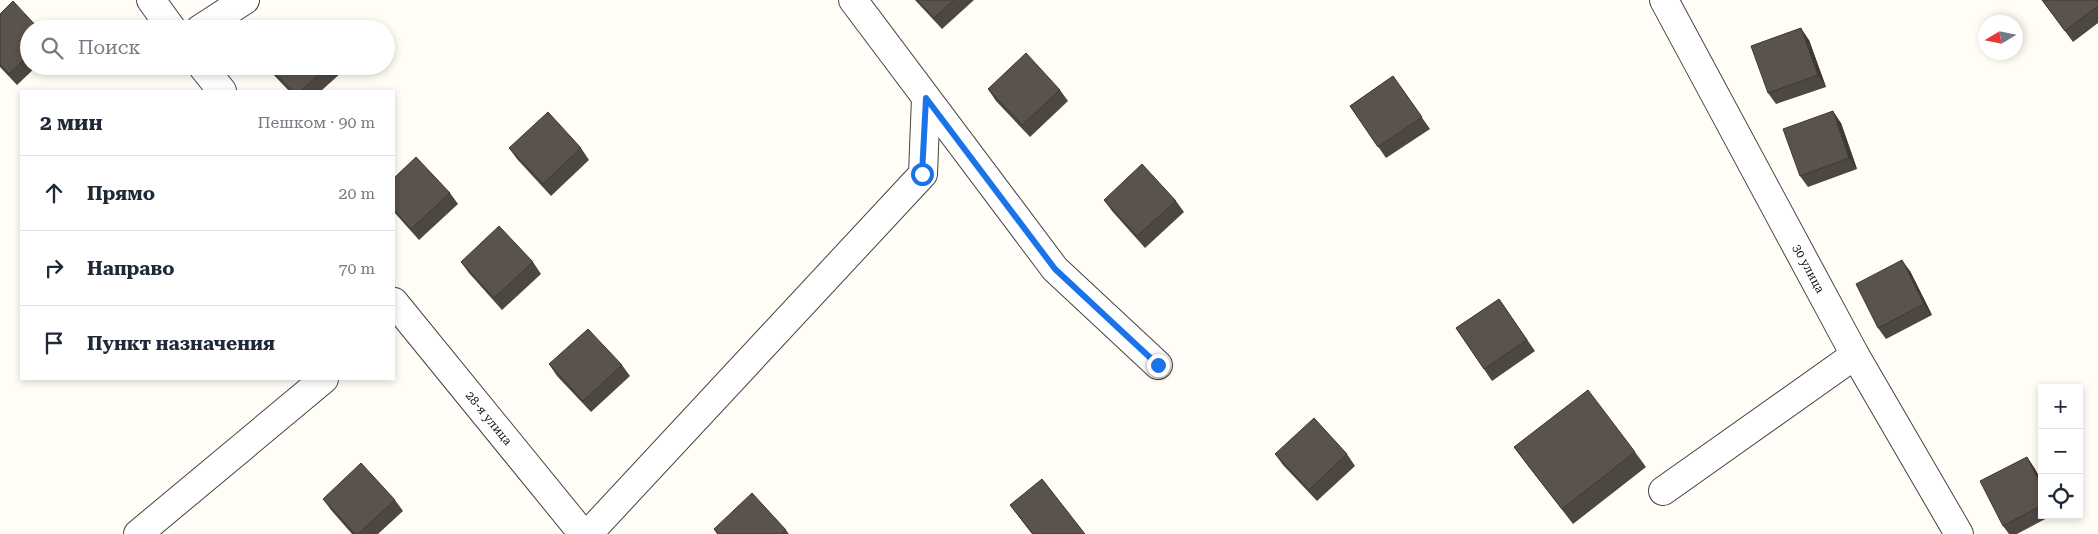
<!DOCTYPE html>
<html lang="ru">
<meta charset="utf-8">
<style>
:root{--surface:#fff;--page:#f2f2f3;--text:#1f2937;--muted:#747a83;--line:#e0e1e3}
body{margin:0;font-family:"Roboto Serif",serif;background:var(--page);color:var(--text)}
.controls{position:absolute;right:15px;bottom:15px;display:grid;overflow:hidden;border-radius:0px;box-shadow:0 2px 8px #0003}
.controls button{width:45px;height:45px;display:grid;place-items:center;padding:0;border:0;border-bottom:1px solid var(--line);background:var(--surface);color:var(--text);font:25px sans-serif}
.compass{position:absolute;left:1978px;top:15px;width:45px;height:45px;border-radius:50%;background:var(--surface);box-shadow:0 2px 8px #0003;rotate:260deg}
.stop{position:absolute;width:15px;height:15px;margin:-11px;border:4px solid #1a73e8;border-radius:50%;background:#fff}
.stop.end{background:#1a73e8;border-color:#fff;box-shadow:0 1px 5px #0008}
.list{margin:0;padding:0;list-style:none}
h2{display:flex;justify-content:space-between;align-items:center;height:65px;margin:0;padding:0 20px;font-size:21px}
h2 small{font-size:16px;font-weight:400;color:var(--muted)}
.list li{display:grid;grid-template-columns:32px 1fr auto;gap:15px;align-items:center;box-sizing:border-box;height:75px;padding:0 20px;border-top:1px solid var(--line)}
.list b{display:block;font-size:19px;white-space:nowrap}
.list em{font-size:16px;font-style:normal;color:var(--muted)}
.icon{flex:none;width:28px;height:28px;fill:none;stroke:currentColor;stroke-width:2;stroke-linecap:round;stroke-linejoin:round}
.map{position:relative;flex:none;width:2098px;height:534px;overflow:hidden}
.search{position:absolute;background:var(--surface);box-shadow:0 2px 8px #0003;left:20px;top:20px;width:375px;height:55px;display:flex;align-items:center;gap:12px;box-sizing:border-box;padding:0 18px;border-radius:28px;color:var(--muted);font-size:19px}
.panel{position:absolute;background:var(--surface);box-shadow:0 2px 8px #0003;left:20px;top:90px;width:375px;height:290px;border-radius:0px}
.map>svg:first-child{display:block}
.lines{fill:none;stroke-linecap:round;stroke-linejoin:round}
.minor-casing{stroke:#444;stroke-width:30}
.minor{stroke:#fff;stroke-width:28}
.wall{fill:#4d4742}
.shaded-wall{fill:#3f3936}
.building{fill:#5a524d;stroke:#3f3936}
.route{stroke:#1a73e8;stroke-width:6}
.labels{text-anchor:middle;dominant-baseline:central;stroke-width:5;stroke-linejoin:round;paint-order:stroke}
.street-label{font-size:12px;fill:#111;stroke:#fff}
</style>
<div class="map">
<svg width="2098" height="534" viewBox="0 0 2098 534">
<rect width="100%" height="100%" fill="#fffdf5"/>
<g class="lines">
<defs>
<g id="minor">
<path d="M151 0 172 29"/>
<path d="M853 0 1055 269 1158 365"/>
<path id="s1" d="M1664 0 1855 355 1959 534"/>
<path d="M200 29 245 0"/>
<path d="M202 66 222 91"/>
<path id="s2" d="M394 302 583 534"/>
<path d="M1663 491 1855 355"/>
<path d="M138 534 324 379"/>
<path d="M588 534 923 174 926 98"/>
</g>
</defs>
<!-- minor casing -->
<use href="#minor" class="minor-casing"/>
<!-- minor -->
<use href="#minor" class="minor"/>
</g>
<!-- wall -->
<path class="wall" d="M915 0H974L942 29Z
M2042 0H2098V23L2073 42Z
M0 14 29 29V66H37L17 85 0 67Z
M1809 40 1826 87 1776 104 1768 93Z
M267 66H338L342 72 321 91H289L270 71Z
M1393 76 1430 129 1386 158 1350 106Z
M988 89 1060 90 1068 101 1030 137 996 101Z
M1841 123 1857 169 1808 187 1800 176Z
M509 148H581L589 160 551 196 517 159Z
M394 178 450 193 458 204 419 240 394 212Z
M1104 200 1176 201 1184 212 1145 248 1112 211Z
M461 262H533L541 274 502 310 469 273Z
M1910 271 1932 315 1886 339 1878 328Z
M1499 299 1535 351 1492 381 1456 328Z
M549 364 622 365 630 376 591 412 557 376Z
M1514 447 1635 452 1646 467 1573 524 1525 462Z
M1275 454H1347L1355 466 1317 501 1283 465Z
M2027 457 2035 469 2042 482V515H2053L2017 534H2009L2003 526Z
M323 499 395 500 403 511 378 534H352L331 510Z
M1010 505 1085 534H1032Z
M714 529 786 530 789 534H717Z"/>
<!-- shaded-wall -->
<path class="shaded-wall" d="M1801 28 1809 40 1826 87 1818 75Z
M1833 111 1841 123 1857 169 1849 158Z
M1902 260 1910 271 1932 315 1924 304Z
M2027 457 2035 469 2042 482V487Z"/>
<!-- building -->
<path class="building" d="M917 0H954L934 18Z
M2042 0H2098V6L2065 31Z
M13 1 39 29H29V55L9 74 0 64V14Z
M300 24 305 29H296Z
M1801 28 1818 75 1768 93 1751 46Z
M1026 53 1060 90 1022 125 988 89Z
M268 66H328L301 91H292Z
M1393 76 1422 117 1378 147 1350 106Z
M1833 111 1849 158 1800 176 1783 129Z
M548 112 581 148 543 184 509 148Z
M416 157 450 193 411 229 394 210V178Z
M1142 164 1176 201 1137 236 1104 200Z
M499 226 533 262 494 298 461 262Z
M1902 260 1924 304 1878 328 1856 284Z
M1499 299 1527 340 1484 369 1456 328Z
M588 329 622 365 583 401 549 364Z
M1588 390 1635 452 1562 509 1514 447Z
M1314 418 1347 454 1309 490 1275 454Z
M2027 457 2042 487V505L2003 526 1980 481Z
M361 463 395 500 358 534H355L323 499Z
M1042 479 1085 534H1033L1010 505Z
M752 493 786 530 781 534H718L714 529Z"/>
<g class="lines">
<!-- route -->
<path class="route" d="M922 174 926 98 1055 269 1158 365"/>
</g>
<g class="labels">
<!-- street labels -->
<g class="street-label">
<text stroke="none"><textPath href="#s1" startOffset="305">30 улица</textPath></text>
<text stroke="none"><textPath href="#s2" startOffset="150">28-я улица</textPath></text>
</g>
</g>
</svg>
<div class="controls">
<button>+</button>
<button>−</button>
<button><svg class="icon" aria-label="locate" viewBox="0 0 24 24"><circle cx="12" cy="12" r="6"/><path d="M12 2v4M12 18v4M2 12h4M18 12h4"/></svg></button>
</div>
<svg class="compass" viewBox="-18 -18 36 36"><path d="M0-13l5 13h-10z" fill="#e53935"/><path d="M0 13l5-13h-10z" fill="#747a83"/></svg>
<div class="stop" style="left:922px;top:174px"></div>
<div class="stop end" style="left:1158px;top:365px"></div>
<div class="search"><svg class="icon" aria-label="search" viewBox="0 0 24 24"><circle cx="10" cy="10" r="6"/><path d="M15 15l6 6"/></svg>Поиск</div>
<section class="panel">
<h2>2 мин<small>Пешком · 90 m</small></h2>
<ul class="list">
<li><svg class="icon" aria-label="ahead" viewBox="0 0 24 24"><path d="M12 20V5M6 11l6-6 6 6"/></svg><div><b>Прямо</b></div><em>20 m</em></li>
<li><svg class="icon" aria-label="right" viewBox="0 0 24 24"><path d="M7 20v-9h11M14 6l5 5-5 5"/></svg><div><b>Направо</b></div><em>70 m</em></li>
<li><svg class="icon" aria-label="arrive" viewBox="0 0 24 24"><path d="M6 21V4h12l-3 4 3 4H6"/></svg><div><b>Пункт назначения</b></div></li>
</ul>
</section>
</div>
